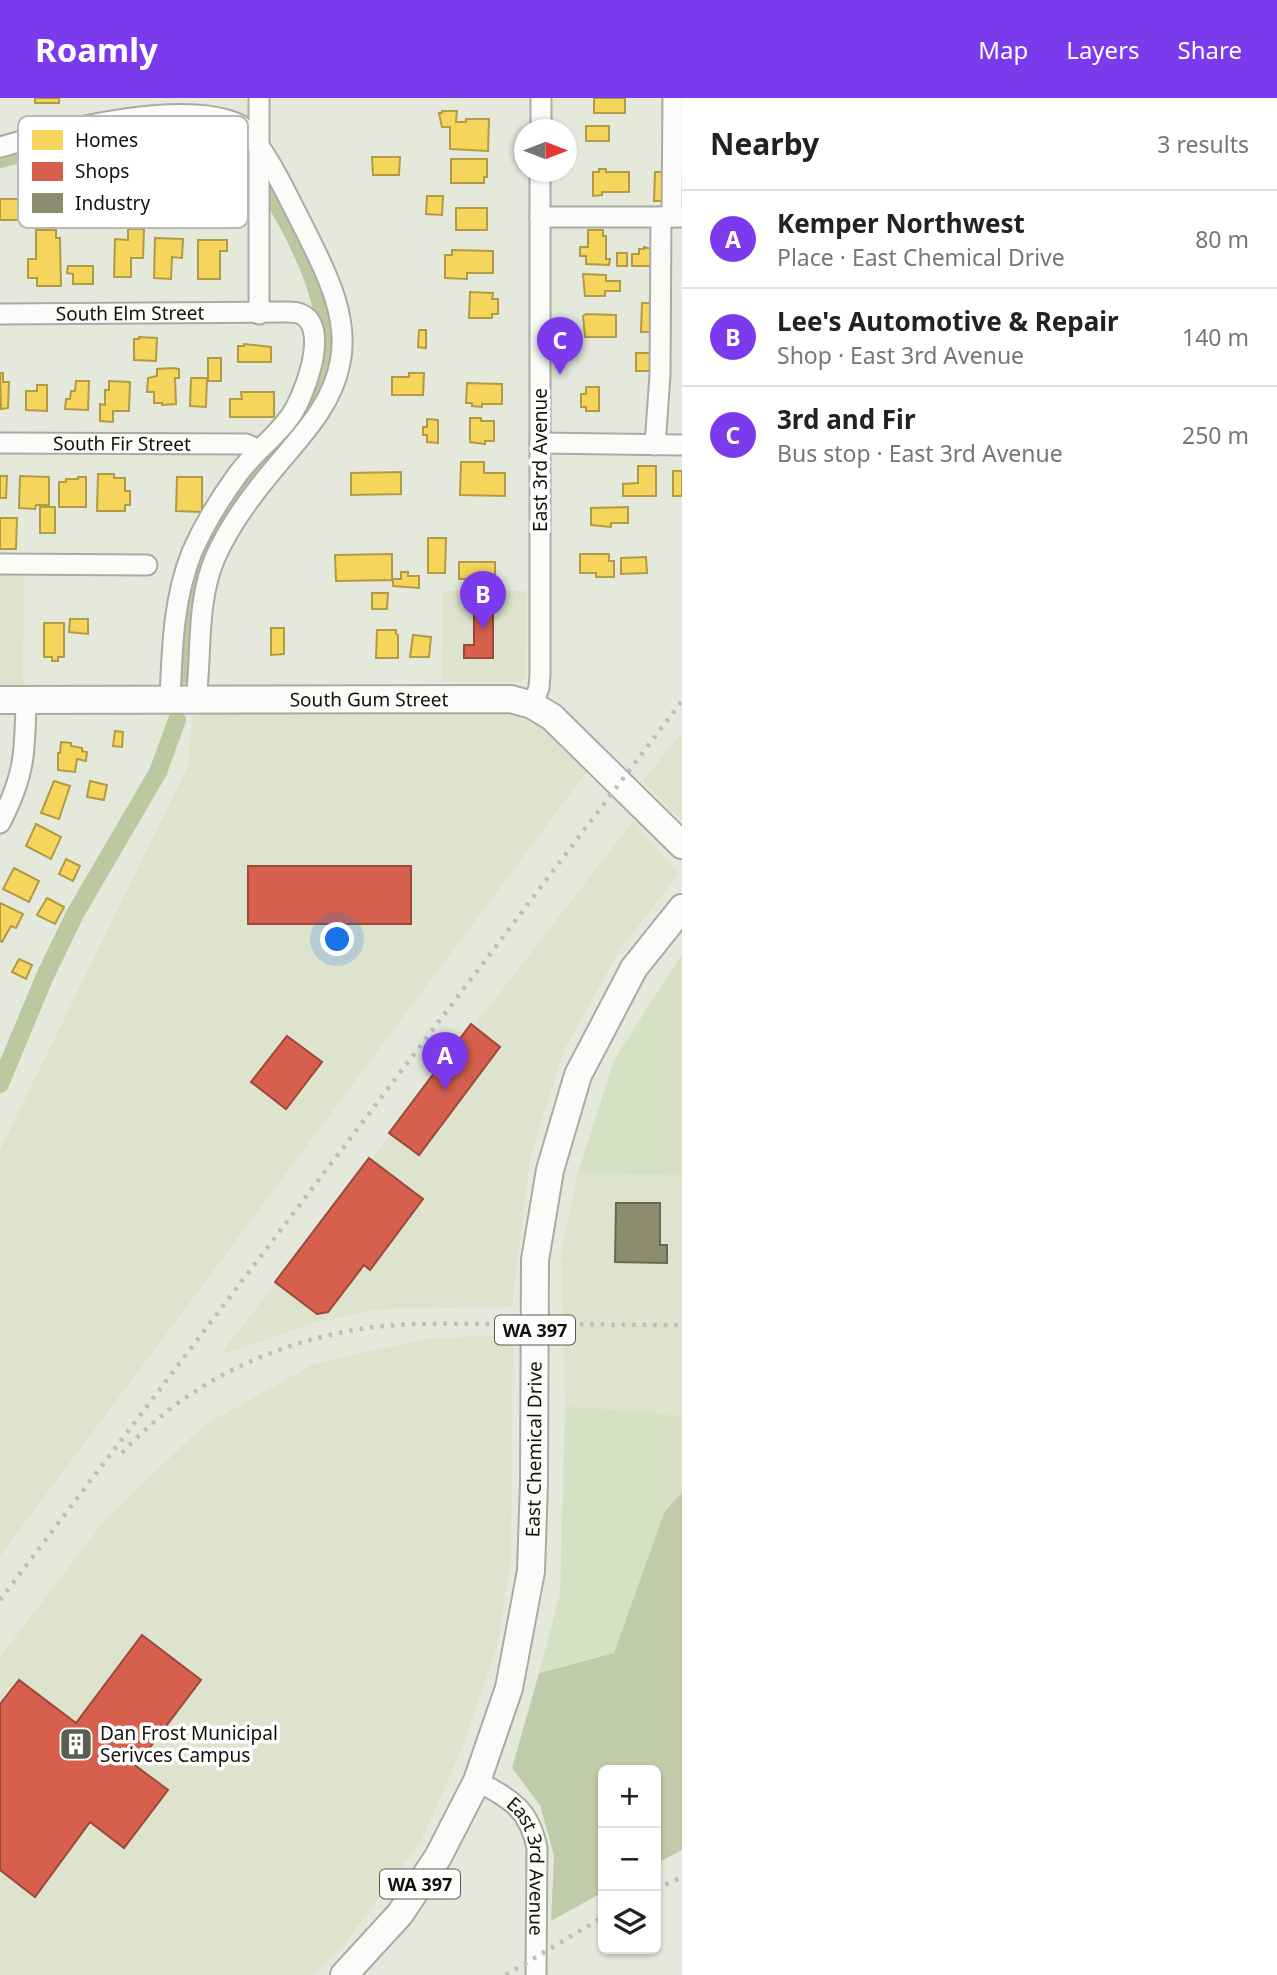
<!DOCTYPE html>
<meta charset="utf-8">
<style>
:root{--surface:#fff;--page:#f6f6f6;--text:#222;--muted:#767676;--line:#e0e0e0;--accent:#7c3aed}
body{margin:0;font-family:"Noto Sans",sans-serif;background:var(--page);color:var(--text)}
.controls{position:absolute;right:21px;bottom:21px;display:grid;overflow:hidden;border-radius:10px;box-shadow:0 2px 5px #0004}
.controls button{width:63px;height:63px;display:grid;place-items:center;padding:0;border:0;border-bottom:2px solid var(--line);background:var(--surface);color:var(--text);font:35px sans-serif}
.compass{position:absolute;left:514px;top:21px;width:63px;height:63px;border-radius:50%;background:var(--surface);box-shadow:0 2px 5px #0004;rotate:90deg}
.you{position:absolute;left:338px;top:842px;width:24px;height:24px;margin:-18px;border:5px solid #fff;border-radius:50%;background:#1a73e8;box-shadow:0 0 0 10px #1a73e833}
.badge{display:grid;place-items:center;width:46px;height:46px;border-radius:50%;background:var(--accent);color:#fff;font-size:23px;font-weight:700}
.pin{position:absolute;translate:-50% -58px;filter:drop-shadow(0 2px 4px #0008)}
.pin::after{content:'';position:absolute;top:37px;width:24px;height:21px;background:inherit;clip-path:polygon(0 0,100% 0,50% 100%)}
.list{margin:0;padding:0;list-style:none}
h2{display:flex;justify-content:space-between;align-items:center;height:91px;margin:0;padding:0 28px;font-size:30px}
h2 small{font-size:23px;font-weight:400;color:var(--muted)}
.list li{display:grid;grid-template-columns:46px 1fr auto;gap:21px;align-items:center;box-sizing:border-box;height:98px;padding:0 28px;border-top:2px solid var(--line)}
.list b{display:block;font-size:26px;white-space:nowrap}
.list p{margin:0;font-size:23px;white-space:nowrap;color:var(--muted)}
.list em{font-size:23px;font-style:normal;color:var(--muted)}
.icon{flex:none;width:38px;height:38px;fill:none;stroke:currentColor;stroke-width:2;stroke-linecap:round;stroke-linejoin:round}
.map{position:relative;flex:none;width:682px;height:1877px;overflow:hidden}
header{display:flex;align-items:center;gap:42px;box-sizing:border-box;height:98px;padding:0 35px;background:var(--accent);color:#fff}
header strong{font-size:33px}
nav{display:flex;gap:38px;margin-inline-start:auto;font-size:24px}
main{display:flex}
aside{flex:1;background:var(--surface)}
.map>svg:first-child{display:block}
.built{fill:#dde3cd}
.green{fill:#d8e0c3}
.forest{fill:#c2cba9}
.homes{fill:#f6d55c;stroke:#b19b44;stroke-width:2}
.shops{fill:#d6604d;stroke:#9b4939;stroke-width:2}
.industry{fill:#8c8c6e;stroke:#676850;stroke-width:2}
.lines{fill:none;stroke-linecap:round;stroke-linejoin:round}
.canal{stroke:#bec8a0;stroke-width:18}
.minor-casing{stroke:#a9aca2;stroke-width:23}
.major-casing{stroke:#a9aca2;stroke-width:30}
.minor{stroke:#fbfcfa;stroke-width:19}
.major{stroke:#fbfcfa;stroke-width:26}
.rail{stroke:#bebebc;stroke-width:4.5;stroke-dasharray:3.5 7;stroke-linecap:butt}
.labels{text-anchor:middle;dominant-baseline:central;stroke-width:7;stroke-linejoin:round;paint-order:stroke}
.shield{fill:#fff;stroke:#585a54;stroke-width:2}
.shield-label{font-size:18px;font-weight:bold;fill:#11130b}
.street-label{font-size:19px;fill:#11130b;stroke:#fff}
.poi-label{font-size:19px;fill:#11130b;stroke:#fff;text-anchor:start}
.key{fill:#fff;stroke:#b8b8b6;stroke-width:2}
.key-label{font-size:19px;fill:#11130b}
</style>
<header>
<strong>Roamly</strong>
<nav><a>Map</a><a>Layers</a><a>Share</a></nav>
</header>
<main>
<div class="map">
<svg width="682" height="1877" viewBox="0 0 682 1877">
<rect width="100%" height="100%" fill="#e5e9dc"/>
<!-- built -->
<path class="built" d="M0 474H24L23 587H0Z
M443 493H527L525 580 520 584 442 583Z
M193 616H530L588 672 0 1458V1052L188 668Z
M682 634V723L643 683Z
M633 723 679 776 620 851 564 952 530 1060 512 1209 381 1211 320 1223 220 1257Z
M578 1075 682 1077V1320L677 1317 565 1308 561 1155Z
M513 1236 511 1461 498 1546 462 1650 421 1743 343 1848 313 1877H0V1559L104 1423 203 1328 316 1265 426 1241Z"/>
<!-- green -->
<path class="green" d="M682 856V1077L578 1075 614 962Z
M565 1308 677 1317 682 1320V1394L664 1415 614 1555 539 1574 560 1497Z"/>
<!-- forest -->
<path class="forest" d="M682 1394V1752L656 1766V1672H603V1794L551 1823 554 1758 540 1707 512 1670 539 1575 614 1555 664 1415Z"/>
<!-- homes -->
<path class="homes" d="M35 0H59V5H35Z
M594 0H625V15H594Z
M442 13H457L456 24H466V21H489L488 53 450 51V29H442L439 15H442Z
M586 28H609V43H586Z
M372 59H400L399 77H373Z
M451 61H487V79H484V85H451Z
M599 71H606V74H629V94H602V97L593 98V74H599Z
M655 74H667L666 103H654Z
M427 98H443L442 117 426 116Z
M0 101H20L19 122H0Z
M456 110H487V132H456Z
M128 131H144L143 160H131V179H114L115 141 128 142Z
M36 132H56V140H60L61 188H37V180H28V161H36Z
M588 132H603V138H606V161H610L609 167 586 166V158H580V149H588Z
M155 140 183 141 182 160 172 159 171 181 154 180Z
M198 142H227V153H220V181H198Z
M644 149 652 151V168H632V156H639V151H644Z
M452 152 493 153V175H467V181L445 180V157H452Z
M617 155H627V168H617Z
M68 168H93V186H73V176L67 175Z
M583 176 606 177V183H620V193H605V198H585Z
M470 194 493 195 492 201H498V216H492V220H469Z
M642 205H655V234H641Z
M586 216 616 217V239H585L583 218Z
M419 232H426V250L418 249Z
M139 239 157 240 156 263 134 262V241H139Z
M244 246 271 249V264H238V248H244Z
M636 255H655V273H636Z
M208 260H221V283H208Z
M174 270 179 271V280H175L176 306 162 307V305H154V294H147L148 280 157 278V271Z
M0 275H3V284H9L8 310 1 311Z
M409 275H424L423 297H392V279H409Z
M191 280H207L206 309 190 308Z
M76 283H89L88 312 65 311 66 301H70L71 293H75Z
M109 283 130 284 129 313H113V324L100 323V306L105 307V292H109Z
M467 285 502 286V306H482V309L472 308V305H466Z
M37 287H47V313L26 312V293H37Z
M586 289H599V313H586V309H581V296H586Z
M241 294H274V319H230V301H242Z
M470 320H481V323H494V343H485V346L470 344Z
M427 321 438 322V345L427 344V337H423V329H427Z
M461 364H484V375H505V398L460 397Z
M638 368H656V398H623V386L638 385Z
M673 373H682V398H673Z
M401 374V396L351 397V375Z
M98 376H114V380H125V393H130V407H125V413H97Z
M0 378H7L6 400H0Z
M20 378 49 379V407H36L35 411 19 410Z
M78 379H86V409H59V384H66V381H78Z
M177 379H202V414L176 413Z
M40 409H55V435H40Z
M628 409V425H611V429L591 427V410Z
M0 420H17L16 451H0Z
M428 440H446L445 475H428Z
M392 456V482L336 483 335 457Z
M580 456H609V463H614V479H596V475H580Z
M646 459 647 475 621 476V460Z
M459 464H495V481H459Z
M401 474H408V478H419V490L393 488V481H401Z
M372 495H388L387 511H372Z
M70 521H88V536L69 534Z
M44 525H64V559H58V563H52V559H44Z
M271 530H284V556L271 557Z
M377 532H396V536L398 537V560H376Z
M413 537 431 539 429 559H410Z
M115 633 123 634 122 649 113 648Z
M61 644 71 645V648L82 650V653L87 654 86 663 77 661 75 674 58 672V655H60Z
M54 683 70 688 59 721 41 715Z
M90 683 107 687 104 702 87 699Z
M36 726 61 739 51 761 26 748Z
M66 761 80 768 73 783 59 776Z
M14 770 39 783 29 804 3 791Z
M47 800 64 809 55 826 37 817Z
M0 805 23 816 16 830 11 828 2 844 0 843Z
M19 861 32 867 26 881 12 874Z"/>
<!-- shops -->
<path class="shops" d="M474 514H493V560H464V547H474Z
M248 768H411V826H248Z
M471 926 500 949 419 1057 389 1035Z
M287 938 322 964 286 1011 251 984Z
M369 1060 423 1101 370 1172 364 1167 328 1214 317 1216 275 1184Z
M142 1537 201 1582 136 1668 168 1692 124 1750 90 1724 35 1799 0 1772V1606L19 1582 76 1625Z"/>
<!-- industry -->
<path class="industry" d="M616 1105H660V1147H667V1165L615 1164Z"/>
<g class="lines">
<!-- canal -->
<path class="canal" d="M167 26 189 25 243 71
M0 61 119 30
M183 577C188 508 194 464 231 404 247 377 275 358 294 333 311 310 325 277 326 249 328 200 296 136 270 95
M0 986 45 878 75 816 158 674 177 622"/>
<defs>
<g id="minor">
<path d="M541 32V0"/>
<path d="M0 49C61 32 185 0 240 27 266 48 288 100 304 130 324 170 350 218 340 265 332 308 300 339 273 372 251 398 229 428 215 460 196 505 202 554 196 601"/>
<path d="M540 119H682"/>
<path d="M672 119 673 0"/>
<path id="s1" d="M0 216 287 214C293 214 298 214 303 217 330 233 303 302 289 320 274 341 253 355 238 376 221 399 204 427 192 454 173 501 172 552 170 602"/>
<path d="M259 216V0"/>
<path id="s2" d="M0 345 246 346 259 352"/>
<path d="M540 345 682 347"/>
<path d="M655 347 660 277 661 119"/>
<path d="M0 466 147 467"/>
<path d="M532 607 539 590 540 576V74"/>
<path d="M0 725C25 677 25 655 26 602"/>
<path id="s3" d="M477 1683C510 1701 529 1710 537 1750L536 1877"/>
</g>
<g id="major">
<path id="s4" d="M0 602 511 601 532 607 552 619 682 747"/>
<path id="s5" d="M344 1877 400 1816 438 1759 477 1683 509 1590 531 1473 534 1384 535 1162 550 1072 578 977 634 870 682 810"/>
</g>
</defs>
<!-- minor casing -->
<use href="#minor" class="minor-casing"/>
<!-- major casing -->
<use href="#major" class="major-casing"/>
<!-- minor -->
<use href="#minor" class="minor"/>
<!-- major -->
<use href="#major" class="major"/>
<!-- rail -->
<path class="rail" d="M122 1355C188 1283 277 1242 374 1229 417 1224 463 1226 506 1226 565 1226 623 1227 682 1227
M0 1502 682 603
M656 1791 682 1779
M506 1877 603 1819"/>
</g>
<!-- icons -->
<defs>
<symbol id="building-square" viewBox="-11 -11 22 22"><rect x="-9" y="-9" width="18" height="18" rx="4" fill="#5b5e54" stroke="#fff"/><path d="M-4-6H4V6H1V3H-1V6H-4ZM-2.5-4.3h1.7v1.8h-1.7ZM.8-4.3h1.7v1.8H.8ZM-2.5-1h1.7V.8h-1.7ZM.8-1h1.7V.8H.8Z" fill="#fff"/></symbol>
</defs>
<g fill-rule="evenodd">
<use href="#building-square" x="57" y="1627" width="38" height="38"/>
</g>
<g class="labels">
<!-- shield labels -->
<g class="shield">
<rect x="495" y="1217.5" width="80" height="29" rx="5"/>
<rect x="380" y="1771.5" width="80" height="29" rx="5"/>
</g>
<g class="shield-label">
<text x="535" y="1232">WA 397</text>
<text x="420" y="1786">WA 397</text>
</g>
<!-- street labels -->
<g class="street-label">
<text stroke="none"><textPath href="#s1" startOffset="130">South Elm Street</textPath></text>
<text stroke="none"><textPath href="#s2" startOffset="122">South Fir Street</textPath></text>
<text transform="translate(540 362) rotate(-90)">East 3rd Avenue</text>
<text stroke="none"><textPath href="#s4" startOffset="369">South Gum Street</textPath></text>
<text stroke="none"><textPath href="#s5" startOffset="576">East Chemical Drive</textPath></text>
<text stroke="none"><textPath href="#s3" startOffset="110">East 3rd Avenue</textPath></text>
</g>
<!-- poi labels -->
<g class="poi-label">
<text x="100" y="1635">Dan Frost Municipal<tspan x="100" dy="22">Serivces Campus</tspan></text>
</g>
</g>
<!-- legend -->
<rect x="18" y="18" width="230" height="112" rx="10" class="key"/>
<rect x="32" y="32" width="31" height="20" fill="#f6d55c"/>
<rect x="32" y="64" width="31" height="19" fill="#d6604d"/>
<rect x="32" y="95" width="31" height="20" fill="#8c8c6e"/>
<g class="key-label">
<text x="75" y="49">Homes</text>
<text x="75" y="80">Shops</text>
<text x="75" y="112">Industry</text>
</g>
</svg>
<div class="controls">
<button>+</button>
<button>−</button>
<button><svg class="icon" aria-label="layers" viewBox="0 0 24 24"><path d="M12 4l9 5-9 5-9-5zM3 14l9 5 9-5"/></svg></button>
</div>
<svg class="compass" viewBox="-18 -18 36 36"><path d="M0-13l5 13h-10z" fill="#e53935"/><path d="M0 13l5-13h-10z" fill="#767676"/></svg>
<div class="you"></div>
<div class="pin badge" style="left:445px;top:992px">A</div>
<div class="pin badge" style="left:483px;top:531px">B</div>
<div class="pin badge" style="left:560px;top:277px">C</div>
</div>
<aside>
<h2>Nearby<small>3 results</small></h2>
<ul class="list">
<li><span class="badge">A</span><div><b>Kemper Northwest</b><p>Place · East Chemical Drive</p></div><em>80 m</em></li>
<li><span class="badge">B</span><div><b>Lee's Automotive &amp; Repair</b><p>Shop · East 3rd Avenue</p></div><em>140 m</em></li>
<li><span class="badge">C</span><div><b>3rd and Fir</b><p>Bus stop · East 3rd Avenue</p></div><em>250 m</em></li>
</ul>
</aside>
</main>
